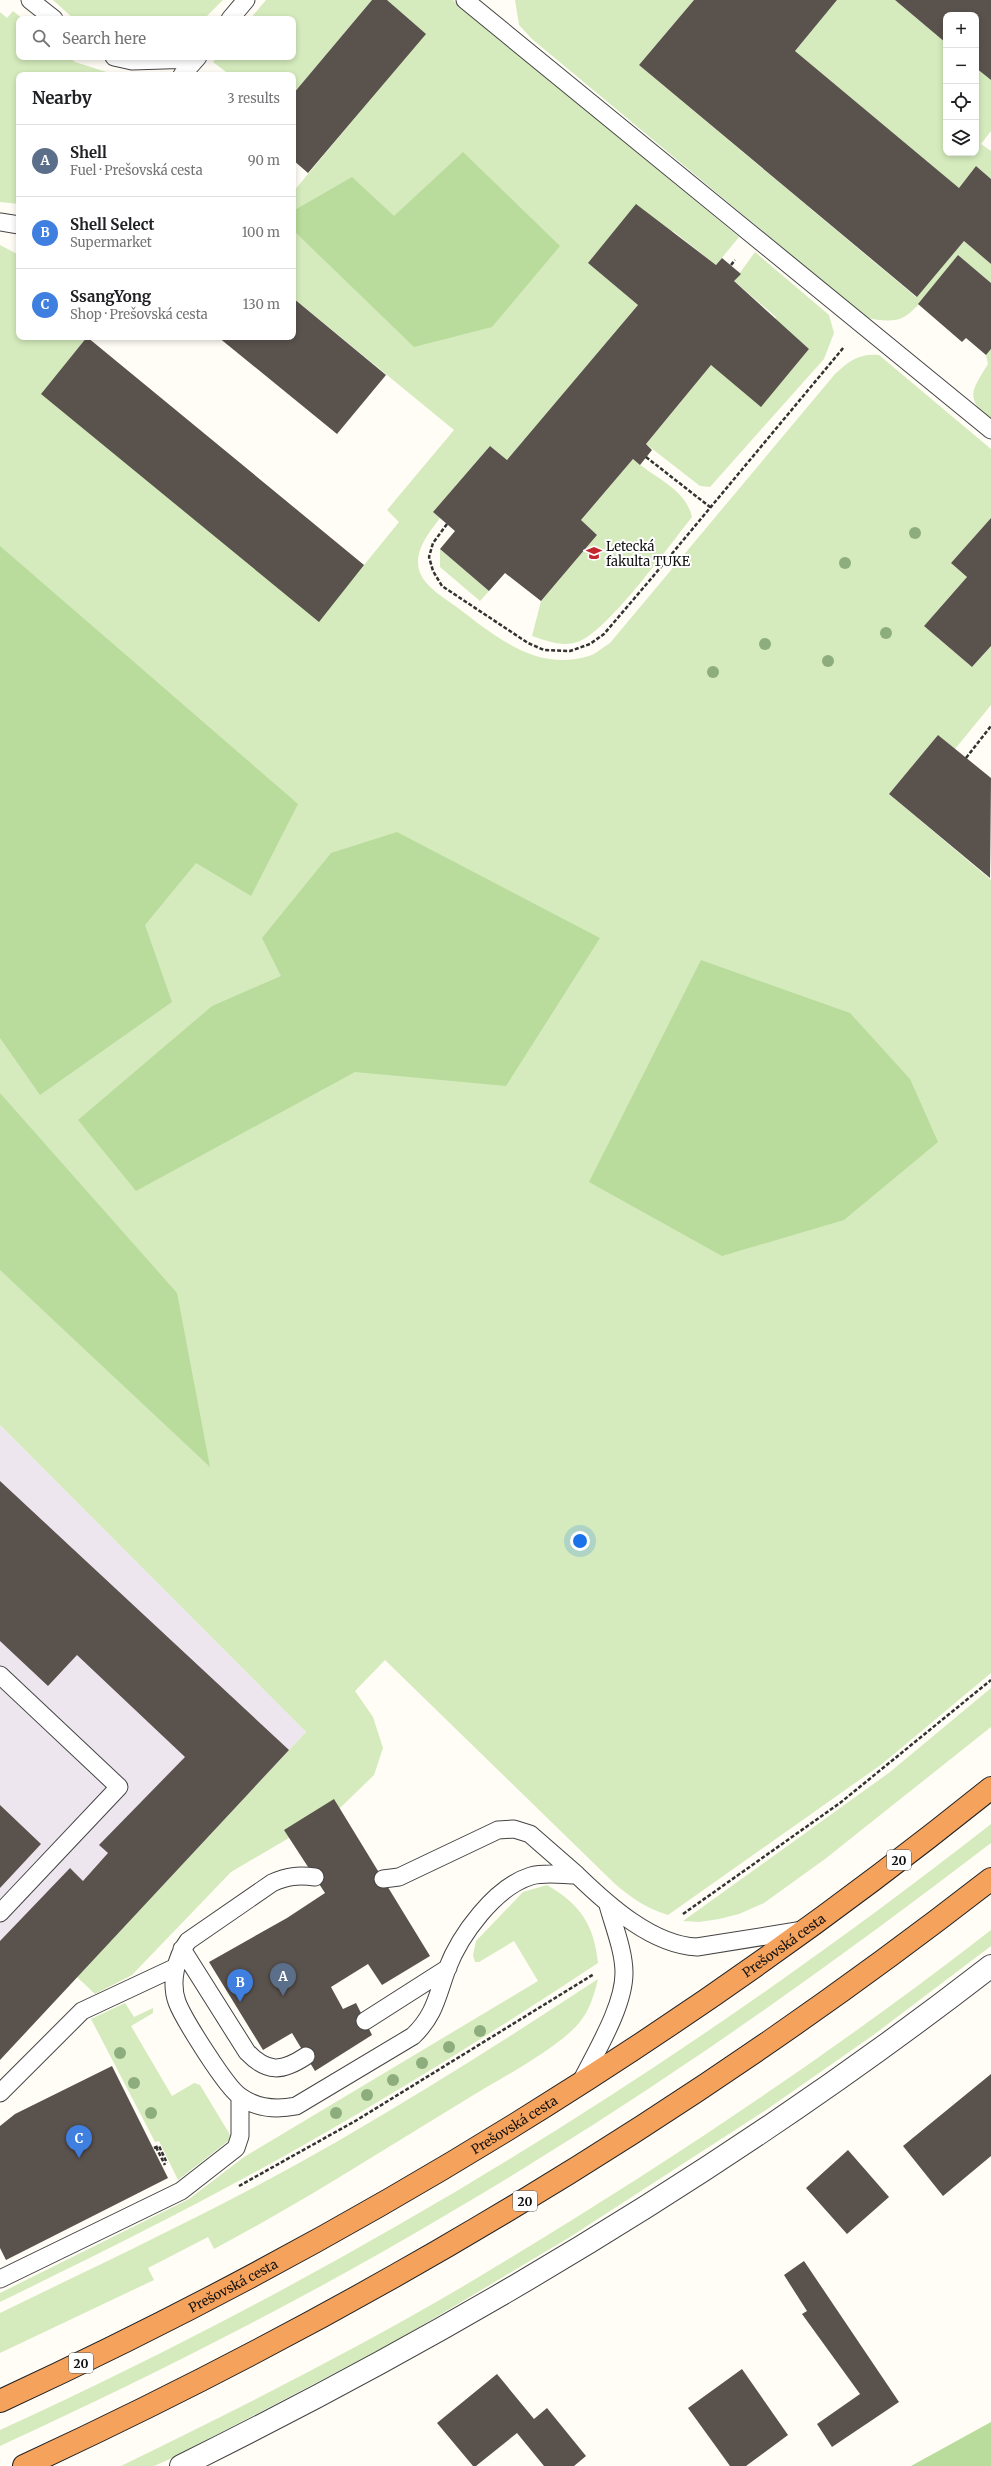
<!DOCTYPE html>
<meta charset="utf-8">
<style>
:root{--surface:#fff;--page:#f6f6f6;--text:#202124;--muted:#757577;--line:#e0e0e0;--accent:#c4262e}
body{margin:0;font-family:Merriweather,serif;background:var(--page);color:var(--text)}
.controls{position:absolute;right:12px;top:12px;display:grid;overflow:hidden;border-radius:8px;box-shadow:0 2px 6px #0003}
.controls button{width:36px;height:36px;display:grid;place-items:center;padding:0;border:0;border-bottom:1px solid var(--line);background:var(--surface);color:var(--text);font:20px sans-serif}
.you{position:absolute;left:580px;top:1541px;width:14px;height:14px;margin:-10px;border:3px solid #fff;border-radius:50%;background:#1a73e8;box-shadow:0 0 0 6px #1a73e833}
.badge{display:grid;place-items:center;width:26px;height:26px;border-radius:50%;background:var(--accent);color:#fff;font-size:13px;font-weight:700}
.pin{position:absolute;translate:-50% -33px;filter:drop-shadow(0 1px 2px #0008)}
.pin::after{content:'';position:absolute;top:21px;width:14px;height:12px;background:inherit;clip-path:polygon(0 0,100% 0,50% 100%)}
.list{margin:0;padding:0;list-style:none}
h2{display:flex;justify-content:space-between;align-items:center;height:52px;margin:0;padding:0 16px;font-size:17px}
h2 small{font-size:13px;font-weight:400;color:var(--muted)}
.list li{display:grid;grid-template-columns:26px 1fr auto;gap:12px;align-items:center;box-sizing:border-box;height:72px;padding:0 16px;border-top:1px solid var(--line)}
.list b{display:block;font-size:15px;white-space:nowrap}
.list p{margin:0;font-size:13px;white-space:nowrap;color:var(--muted)}
.list em{font-size:13px;font-style:normal;color:var(--muted)}
.icon{flex:none;width:22px;height:22px;fill:none;stroke:currentColor;stroke-width:2;stroke-linecap:round;stroke-linejoin:round}
.map{position:relative;flex:none;width:991px;height:2466px;overflow:hidden}
.search{position:absolute;background:var(--surface);box-shadow:0 2px 6px #0003;left:16px;top:16px;width:280px;height:44px;display:flex;align-items:center;gap:10px;box-sizing:border-box;padding:0 14px;border-radius:8px;color:var(--muted);font-size:15px}
.panel{position:absolute;background:var(--surface);box-shadow:0 2px 6px #0003;left:16px;top:72px;width:280px;height:268px;border-radius:8px}
.map>svg:first-child{display:block}
.industrial{fill:#eee6ef}
.green{fill:#d5ebbd}
.forest{fill:#b9dc9c}
.building{fill:#5a524d}
.lines{fill:none;stroke-linecap:round;stroke-linejoin:round}
.lane-casing{stroke:#444;stroke-width:19}
.street-casing{stroke:#444;stroke-width:24}
.highway-casing{stroke:#222;stroke-width:24}
.path{stroke:#333;stroke-width:2.5;stroke-dasharray:4 2;stroke-linecap:butt}
.lane{stroke:#fff;stroke-width:17}
.street{stroke:#fff;stroke-width:22}
.highway{stroke:#f5a25d;stroke-width:22}
.tree{fill:#8dad7f}
.labels{text-anchor:middle;dominant-baseline:central;stroke-width:4;stroke-linejoin:round;paint-order:stroke}
.shield{fill:#fff;stroke:#585858;stroke-width:1}
.shield-label{font-size:12px;font-weight:bold;fill:#111}
.poi-label{font-size:13px;fill:#111;stroke:#fff;text-anchor:start}
.street-label{font-size:13px;fill:#111;stroke:#fff}
</style>
<div class="map">
<svg width="991" height="2466" viewBox="0 0 991 2466">
<rect width="100%" height="100%" fill="#fffdf5"/>
<!-- industrial -->
<path class="industrial" d="M0 1425 306 1732 0 2060Z"/>
<!-- green -->
<path class="green" d="M53 0H223L204 19H74Z
M266 0H372L293 94V75H230L213 62 217 57H293V19H250Z
M387 0H453L739 237 716 265 673 231 671 233 636 205 588 263 638 305 507 460 490 446 433 512 440 518C429 533 414 550 419 570 424 587 445 598 458 608 496 637 537 672 589 656 596 654 603 647 610 643L835 374C849 361 859 353 879 355L991 449V518L951 563 967 577 924 626 972 667 991 646V705L955 749 938 735 889 794 991 880V1673L882 1764 668 1915C646 1908 631 1898 614 1883L385 1660 355 1691 373 1717 383 1748 374 1775 340 1808 231 1872 132 1975 95 1994 77 1977 306 1732 0 1425V245L19 255V337H87L42 393 364 565 399 522 387 510 454 430 293 298V192L425 34Z
M515 0H694L639 65 916 297 964 241 991 264V283L958 255C946 271 920 308 904 317 893 323 878 320 867 318L532 39 519 25Z
M837 0H895L946 43V153H976V68L991 80V131L981 144 991 151V179L976 166 959 188 795 51Z
M13 11 23 19H19V57H69L75 62 116 75H19V204L0 202V12L7 18Z
M755 252 829 315 834 333 824 359 710 487 700 486 646 444 711 365 761 406 809 349 775 319 776 317 734 281Z
M991 349V421C964 398 972 390 988 364L986 355Z
M633 459C653 477 686 489 692 517 668 547 611 627 580 641 564 648 547 641 532 636L541 601 597 535 581 520Z
M440 549 489 591 480 601 440 567Z
M991 1688V1727L825 1859 764 1903 739 1914 719 1919 699 1922 683 1921 890 1772Z
M991 1824V1843C819 1975 643 2099 456 2209 309 2297 156 2374 0 2446V2430C357 2267 682 2066 991 1824Z
M547 1885C581 1905 594 1925 598 1963 506 2024 412 2083 316 2138 213 2197 107 2250 0 2302V2293L189 2199 244 2157 538 1981 514 1941 479 1962H475L473 1955 476 1941 523 1892Z
M991 1930V1946L872 2036 766 2110 570 2237 396 2341 170 2459 154 2466H121C238 2409 355 2350 467 2284 648 2176 825 2059 991 1930Z
M598 1979C594 1995 590 2010 579 2023 557 2049 498 2080 467 2099 383 2150 301 2203 214 2249L208 2237 148 2268 154 2280 0 2353V2313C113 2258 229 2204 338 2141 426 2090 513 2035 598 1979Z
M125 2003 134 2017 153 2008V2013L131 2026 172 2096 194 2083 200 2085 232 2138 178 2180 159 2141 155 2142 91 2019Z"/>
<!-- forest -->
<path class="forest" d="M463 152 560 246 492 327 414 347 293 230V211L352 177 394 216Z
M0 546 298 804 251 896 196 863 145 925 172 1002 40 1095 0 1038Z
M397 832 600 938 506 1086 355 1072 136 1191 78 1120 212 1006 281 976 262 938 331 853Z
M701 960 850 1013 910 1079 938 1142 844 1220 722 1256 589 1182Z
M0 1093 177 1293 210 1467 0 1270Z
M991 2422V2466H911Z"/>
<!-- building -->
<path class="building" d="M372 0H387L426 34 308 173 293 160V94Z
M694 0H837L795 51 959 188 976 166 991 179V264L964 241 917 297 639 65Z
M895 0H991V80L976 68V15H946V43Z
M636 204 716 265 722 258 741 274 734 281 809 349 761 407 711 365 646 444 652 450 640 465 633 459 581 520 597 535 541 601 505 573 489 591 440 549 455 531 433 512 490 446 507 460 638 305 588 263Z
M958 255 991 283V349L986 355 966 338 962 342 918 304Z
M293 298 386 375 337 434 218 337H293Z
M87 337 364 565 319 622 41 394Z
M991 518V646L972 667 924 626 967 577 951 563Z
M938 735 991 778 990 878 889 794Z
M0 1481 289 1750 0 2060V1941L70 1868 83 1881 108 1853 99 1845 185 1757 77 1655 48 1686 0 1641Z
M334 1799 430 1956 382 1985 368 1964 331 1987 343 2009 356 2003 372 2035 315 2071 292 2033 263 2050 209 1962 287 1918 325 1893 284 1830Z
M0 1805 41 1844 0 1888Z
M112 2066 168 2178 6 2260 0 2248V2126L15 2114Z
M991 2074V2156L943 2196 903 2146Z
M848 2150 889 2197 847 2234 806 2188Z
M804 2261 899 2402 832 2447 817 2424 860 2394 802 2314 807 2311 784 2275Z
M742 2369 788 2435 746 2466H730L688 2408Z
M497 2374 534 2419 547 2408 586 2456 574 2466H544L517 2433 476 2466H473L437 2423Z"/>
<g class="lines">
<defs>
<path id="lane" d="M30 0 54 19
M465 0 991 430
M230 19 246 0
M114 57 132 61 196 59
M182 75 198 57
M0 222 19 225
M0 1675 119 1787 0 1913
M577 1875C608 1905 652 1945 697 1947L803 1930
M315 1877C298 1875 287 1876 272 1883L188 1941C176 1957 170 1982 177 2002 183 2018 227 2089 241 2097 258 2109 276 2110 296 2106L413 2036C435 2015 437 1996 447 1969 460 1935 495 1887 531 1876 545 1872 563 1875 577 1875L530 1834 514 1829 498 1830 399 1877 383 1879
M182 1949 247 2052C267 2073 282 2072 306 2056
M365 2021 448 1968
M580 2084C595 2053 624 2007 624 1973 624 1951 614 1927 608 1905
M0 2093 82 2011 176 1967
M0 2279 181 2191 236 2148 240 2136V2097"/>
<path id="street" d="M181 2466C466 2325 740 2161 991 1966"/>
<g id="highway">
<path id="s1" d="M0 2401C353 2238 688 2032 991 1788"/>
<path d="M24 2466C367 2307 692 2112 991 1879"/>
</g>
</defs>
<!-- lane casing -->
<use href="#lane" class="lane-casing"/>
<!-- street casing -->
<use href="#street" class="street-casing"/>
<!-- highway casing -->
<use href="#highway" class="highway-casing"/>
<!-- path -->
<path class="path" d="M731 265 735 260
M646 457 710 507
M447 524 433 543 429 557 433 571 442 586 528 643 544 650 570 651 590 644 604 634 650 580 844 347
M966 758 991 726
M683 1914 840 1803 991 1680
M156 2147 165 2165
M154 2148 159 2146 167 2163
M239 2186 357 2120 594 1974"/>
<!-- lane -->
<use href="#lane" class="lane"/>
<!-- street -->
<use href="#street" class="street"/>
<!-- highway -->
<use href="#highway" class="highway"/>
</g>
<!-- trees -->
<g class="tree">
<circle cx="915" cy="533" r="6"/>
<circle cx="845" cy="563" r="6"/>
<circle cx="886" cy="633" r="6"/>
<circle cx="765" cy="644" r="6"/>
<circle cx="828" cy="661" r="6"/>
<circle cx="713" cy="672" r="6"/>
<circle cx="480" cy="2031" r="6"/>
<circle cx="449" cy="2047" r="6"/>
<circle cx="120" cy="2053" r="6"/>
<circle cx="422" cy="2063" r="6"/>
<circle cx="393" cy="2080" r="6"/>
<circle cx="134" cy="2083" r="6"/>
<circle cx="367" cy="2095" r="6"/>
<circle cx="151" cy="2113" r="6"/>
<circle cx="336" cy="2113" r="6"/>
</g>
<!-- icons -->
<defs>
<symbol id="university-bare" viewBox="-9 -9 18 18"><path d="M0-5L7-2L0 1L-7-2ZM-4 1L0 2.5L4 1V4Q0 6-4 4Z" fill="#c4262e" stroke="#fff" stroke-width="2.5" paint-order="stroke"/></symbol>
</defs>
<g fill-rule="evenodd">
<use href="#university-bare" x="583" y="542" width="22" height="22"/>
</g>
<g class="labels">
<!-- shield labels -->
<g class="shield">
<rect x="887" y="1850" width="24" height="20" rx="3"/>
<rect x="513" y="2191" width="24" height="20" rx="3"/>
<rect x="69" y="2353" width="24" height="20" rx="3"/>
</g>
<g class="shield-label">
<text x="899" y="1860">20</text>
<text x="525" y="2201">20</text>
<text x="81" y="2363">20</text>
</g>
<!-- poi labels -->
<g class="poi-label">
<text x="606" y="546">Letecká<tspan x="606" dy="15">fakulta TUKE</tspan></text>
</g>
<!-- street labels -->
<g class="street-label">
<text stroke="none"><textPath href="#s1" startOffset="908">Prešovská cesta</textPath></text>
<text stroke="none"><textPath href="#s1" startOffset="584">Prešovská cesta</textPath></text>
<text stroke="none"><textPath href="#s1" startOffset="260">Prešovská cesta</textPath></text>
</g>
</g>
</svg>
<div class="controls">
<button>+</button>
<button>−</button>
<button><svg class="icon" aria-label="locate" viewBox="0 0 24 24"><circle cx="12" cy="12" r="6"/><path d="M12 2v4M12 18v4M2 12h4M18 12h4"/></svg></button>
<button><svg class="icon" aria-label="layers" viewBox="0 0 24 24"><path d="M12 4l9 5-9 5-9-5zM3 14l9 5 9-5"/></svg></button>
</div>
<div class="you"></div>
<div class="pin badge" style="left:283px;top:1996px;background:#5c6f8a">A</div>
<div class="pin badge" style="left:240px;top:2002px;background:#3f7fe0">B</div>
<div class="pin badge" style="left:79px;top:2158px;background:#3f7fe0">C</div>
<div class="search"><svg class="icon" aria-label="search" viewBox="0 0 24 24"><circle cx="10" cy="10" r="6"/><path d="M15 15l6 6"/></svg>Search here</div>
<section class="panel">
<h2>Nearby<small>3 results</small></h2>
<ul class="list">
<li><span class="badge" style="background:#5c6f8a">A</span><div><b>Shell</b><p>Fuel · Prešovská cesta</p></div><em>90 m</em></li>
<li><span class="badge" style="background:#3f7fe0">B</span><div><b>Shell Select</b><p>Supermarket</p></div><em>100 m</em></li>
<li><span class="badge" style="background:#3f7fe0">C</span><div><b>SsangYong</b><p>Shop · Prešovská cesta</p></div><em>130 m</em></li>
</ul>
</section>
</div>
